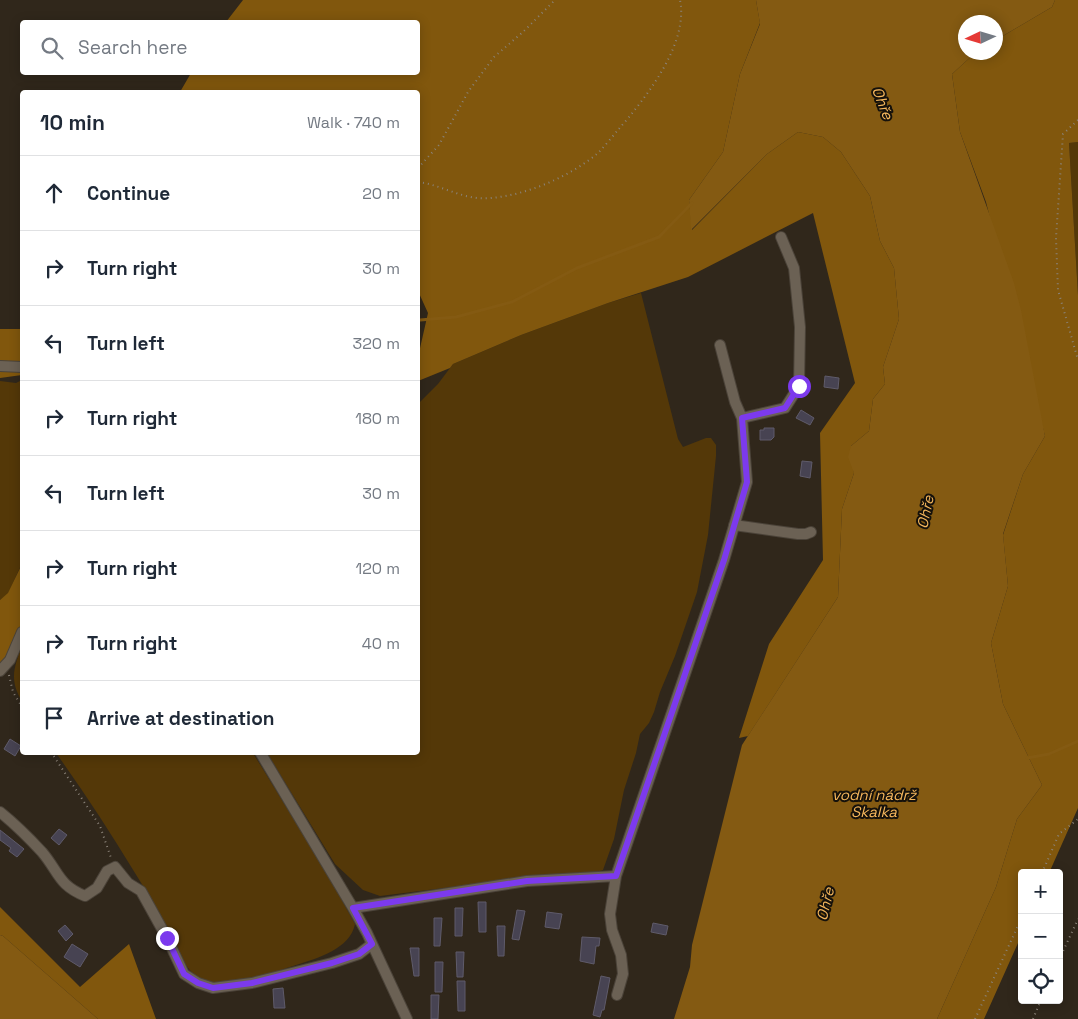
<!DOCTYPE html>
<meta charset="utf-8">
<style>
:root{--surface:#fff;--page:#f2f2f3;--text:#1f2937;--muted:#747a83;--line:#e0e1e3}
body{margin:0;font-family:"Space Grotesk",sans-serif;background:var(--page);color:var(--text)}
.controls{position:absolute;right:15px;bottom:15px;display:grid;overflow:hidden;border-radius:5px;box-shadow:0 2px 12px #0003}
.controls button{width:45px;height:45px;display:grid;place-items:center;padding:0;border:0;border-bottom:1px solid var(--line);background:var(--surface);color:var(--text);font:25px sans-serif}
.compass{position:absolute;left:958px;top:15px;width:45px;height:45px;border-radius:50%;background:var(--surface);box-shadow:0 2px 12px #0003;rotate:266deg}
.stop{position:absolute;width:15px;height:15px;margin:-11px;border:4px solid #7c3aed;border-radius:50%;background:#fff}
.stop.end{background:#7c3aed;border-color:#fff;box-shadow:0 1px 5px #0008}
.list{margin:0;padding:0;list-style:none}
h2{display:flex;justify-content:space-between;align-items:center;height:65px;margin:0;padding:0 20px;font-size:21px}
h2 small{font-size:16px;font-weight:400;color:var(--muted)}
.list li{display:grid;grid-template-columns:32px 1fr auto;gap:15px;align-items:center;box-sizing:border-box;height:75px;padding:0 20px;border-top:1px solid var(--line)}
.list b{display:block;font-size:19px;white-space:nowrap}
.list em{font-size:16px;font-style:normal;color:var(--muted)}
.icon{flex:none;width:28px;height:28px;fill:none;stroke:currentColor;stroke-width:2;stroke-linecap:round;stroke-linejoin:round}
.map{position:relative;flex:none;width:1078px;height:1019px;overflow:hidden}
.search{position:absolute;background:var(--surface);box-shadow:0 2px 12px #0003;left:20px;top:20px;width:400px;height:55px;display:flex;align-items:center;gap:12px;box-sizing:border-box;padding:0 18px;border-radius:5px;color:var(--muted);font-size:19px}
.panel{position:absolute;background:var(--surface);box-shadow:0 2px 12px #0003;left:20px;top:90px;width:400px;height:665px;border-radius:5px}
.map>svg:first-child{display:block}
.green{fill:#543808}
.forest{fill:#81570d}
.water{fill:#845a12}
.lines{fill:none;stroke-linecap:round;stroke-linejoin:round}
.stream{stroke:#845a12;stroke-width:3}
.building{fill:#474352;stroke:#5f5b6a}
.minor-casing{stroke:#4b4339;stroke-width:12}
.path{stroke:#8b8379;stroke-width:2;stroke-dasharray:1 4;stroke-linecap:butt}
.minor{stroke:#6b6154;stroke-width:10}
.route{stroke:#7c3aed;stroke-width:6}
.labels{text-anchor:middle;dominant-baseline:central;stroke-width:4;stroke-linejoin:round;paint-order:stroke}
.water-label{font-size:15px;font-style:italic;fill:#f4b65c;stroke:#15110b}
</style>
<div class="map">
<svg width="1078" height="1019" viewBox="0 0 1078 1019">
<rect width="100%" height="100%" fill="#30271b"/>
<!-- green -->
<path class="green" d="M1078 142V295L1069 143Z
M641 293 678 439 683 447 706 438H711L716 445V456L708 535 697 592 675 656 660 692 654 712 649 723 640 734 636 753 624 790 614 839 603 870 585 876 533 877 380 896 363 890 335 864 267 753 418 752V404L438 384 453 364 521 335 608 303Z
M22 380V563L8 594 0 600V381L16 383Z
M22 646V701C9 680 14 667 22 646Z
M56 753H253L328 875 355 924C350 949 318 958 296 965 275 972 241 984 219 984 214 984 206 981 201 979 187 975 172 939 166 926 157 908 146 891 135 873 110 832 84 792 56 753Z"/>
<!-- forest -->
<path class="forest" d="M243 0H756L760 23 740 74 723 152 689 200 692 230 767 154 798 132 823 137 841 152 870 196 880 241 894 268 899 319 883 367 885 384 873 399 869 431 851 446 854 473 842 509 838 597 748 736 739 738 769 644 823 560 820 433 855 383 813 213 688 277 608 303 521 335 453 364 450 368 418 381V357L428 313 418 291V92H180L191 73 418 72V22H226Z
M1055 0H1078V142L1069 143 1078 295V808L1049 873H1022V934L984 1019H937L996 887 1017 819 1042 785 1003 704 991 643 1008 586 1003 535 1023 474 1045 436 986 202 960 132 952 74 975 53 996 52V40L1052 7Z
M0 329H22V375L0 378Z
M22 564V646L18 656 2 675 0 674V600L8 593Z
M0 907 80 987 129 944 156 1019H98L3 936 0 935Z"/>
<!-- water -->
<path class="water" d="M756 0H1055L1052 7 996 40V22H966V52L975 53 952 74 960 132 1014 283 1021 310 1045 436 1023 474 1003 534 1008 586 991 643 1003 704 1042 785 1017 819 996 887 937 1019H674L690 967 692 945 742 745 838 597 842 509 854 473 848 457 851 446 869 431 873 399 885 384 883 367 899 319 894 268 880 241 870 196 841 152 823 137 798 132 767 154 691 230 689 200 723 152 740 74 760 24Z
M0 935 3 936 98 1019H0Z"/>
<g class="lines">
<!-- stream -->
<path class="stream" d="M420 320 456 317 512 302 577 268 659 237 692 203
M1027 758 1049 754 1078 741"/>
</g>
<!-- building -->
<path class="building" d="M825 376 839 378 838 389 824 387Z
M801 410 814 418 810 425 796 418Z
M764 428H774V437L771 440H760V430H764Z
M802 461 812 462 810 478 800 476Z
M10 739 21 746 15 756 4 749Z
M59 829 67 835 59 845 51 838Z
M0 830 24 849 17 857 9 851 11 848 0 840Z
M478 902H486V932H479Z
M455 908H463L462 936H455Z
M517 910 525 911 519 940 512 939Z
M547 912 562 914 559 929 545 927Z
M434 918H442L440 946H434Z
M653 923 668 926 666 935 651 932Z
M65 925 73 934 66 941 58 931Z
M497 926H505L504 956H498Z
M582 937 600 938 599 946H596L594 964 580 961Z
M72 944 88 954 80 967 64 957Z
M410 948H419V976H414Z
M456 952H464L463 977H457Z
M435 962H443L442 992H435Z
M601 976 610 978 604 1010H602L600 1017 593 1015Z
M457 981H465V1011H458Z
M283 988 285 1008H274L273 989Z
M431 995H439L438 1019H431Z"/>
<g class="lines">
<defs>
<path id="minor" d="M720 345 735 402 742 418
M0 366 22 367
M734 525 798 534H806L811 532
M0 671 10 660 22 632
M260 752 353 908 527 881 616 876 724 560 747 482 742 418 785 408 799 386 800 327 794 268 781 237
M0 812C15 824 29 838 42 852 59 872 58 885 85 896L97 888 107 871 115 867 128 883 141 891 167 938 184 974 198 983 213 988 252 983 332 963 359 954 372 944
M616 876 610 914 612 930 621 955 623 974 617 995
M353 908 367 933 407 1019"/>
</defs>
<!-- minor casing -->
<use href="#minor" class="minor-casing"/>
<!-- path -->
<path class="path" d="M1078 120 1063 134 1056 238 1058 290 1078 360
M418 168 439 145 468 92 494 57 523 32 555 0
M418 182C443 185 464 201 491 198 527 195 571 176 598 153 605 146 612 137 618 130 645 99 689 44 680 0
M9 675 13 692 22 707
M51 752 100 826 111 858
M1042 873 1059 834 1078 819
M1059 960 1078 919
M975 1019 1022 917
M1033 1019 1041 1000"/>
<!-- minor -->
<use href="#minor" class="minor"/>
</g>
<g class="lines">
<!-- route -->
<path class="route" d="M167 938 184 974 198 983 213 988 252 983 332 963 359 954 372 944 353 908 527 881 616 876 724 560 747 482 742 418 785 408 799 386"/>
</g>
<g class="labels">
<!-- water labels -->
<g class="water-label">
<text transform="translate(883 103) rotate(69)">Ohře</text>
<text transform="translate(925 512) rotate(-78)">Ohře</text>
<text x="874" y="794">vodní nádrž<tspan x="874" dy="17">Skalka</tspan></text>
<text transform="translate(825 904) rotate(-77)">Ohře</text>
</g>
</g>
</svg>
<div class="controls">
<button>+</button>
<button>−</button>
<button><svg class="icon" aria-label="locate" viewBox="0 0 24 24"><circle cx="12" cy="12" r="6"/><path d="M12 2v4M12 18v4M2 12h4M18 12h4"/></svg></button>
</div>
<svg class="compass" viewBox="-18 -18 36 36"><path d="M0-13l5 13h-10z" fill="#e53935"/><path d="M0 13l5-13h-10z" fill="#747a83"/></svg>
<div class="stop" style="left:799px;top:386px"></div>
<div class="stop end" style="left:167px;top:938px"></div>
<div class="search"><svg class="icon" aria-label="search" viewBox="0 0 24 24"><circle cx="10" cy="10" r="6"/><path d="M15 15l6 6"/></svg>Search here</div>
<section class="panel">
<h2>10 min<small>Walk · 740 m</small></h2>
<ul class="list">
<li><svg class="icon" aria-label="ahead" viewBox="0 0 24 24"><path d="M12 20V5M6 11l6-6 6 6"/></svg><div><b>Continue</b></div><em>20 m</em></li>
<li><svg class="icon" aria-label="right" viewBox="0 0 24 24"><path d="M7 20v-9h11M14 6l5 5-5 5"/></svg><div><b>Turn right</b></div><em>30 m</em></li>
<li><svg class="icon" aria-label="left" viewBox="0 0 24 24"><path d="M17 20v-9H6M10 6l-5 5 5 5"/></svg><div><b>Turn left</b></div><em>320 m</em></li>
<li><svg class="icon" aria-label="right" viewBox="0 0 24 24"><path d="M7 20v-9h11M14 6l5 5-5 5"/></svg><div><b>Turn right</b></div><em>180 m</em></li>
<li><svg class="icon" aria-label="left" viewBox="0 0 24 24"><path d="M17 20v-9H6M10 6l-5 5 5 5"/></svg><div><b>Turn left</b></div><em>30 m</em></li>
<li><svg class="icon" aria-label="right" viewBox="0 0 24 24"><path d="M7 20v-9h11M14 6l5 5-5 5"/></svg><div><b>Turn right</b></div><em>120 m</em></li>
<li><svg class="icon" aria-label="right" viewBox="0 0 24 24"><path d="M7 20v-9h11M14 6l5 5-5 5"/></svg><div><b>Turn right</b></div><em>40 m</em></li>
<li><svg class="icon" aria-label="arrive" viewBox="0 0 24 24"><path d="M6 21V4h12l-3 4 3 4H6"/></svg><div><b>Arrive at destination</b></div></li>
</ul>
</section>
</div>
